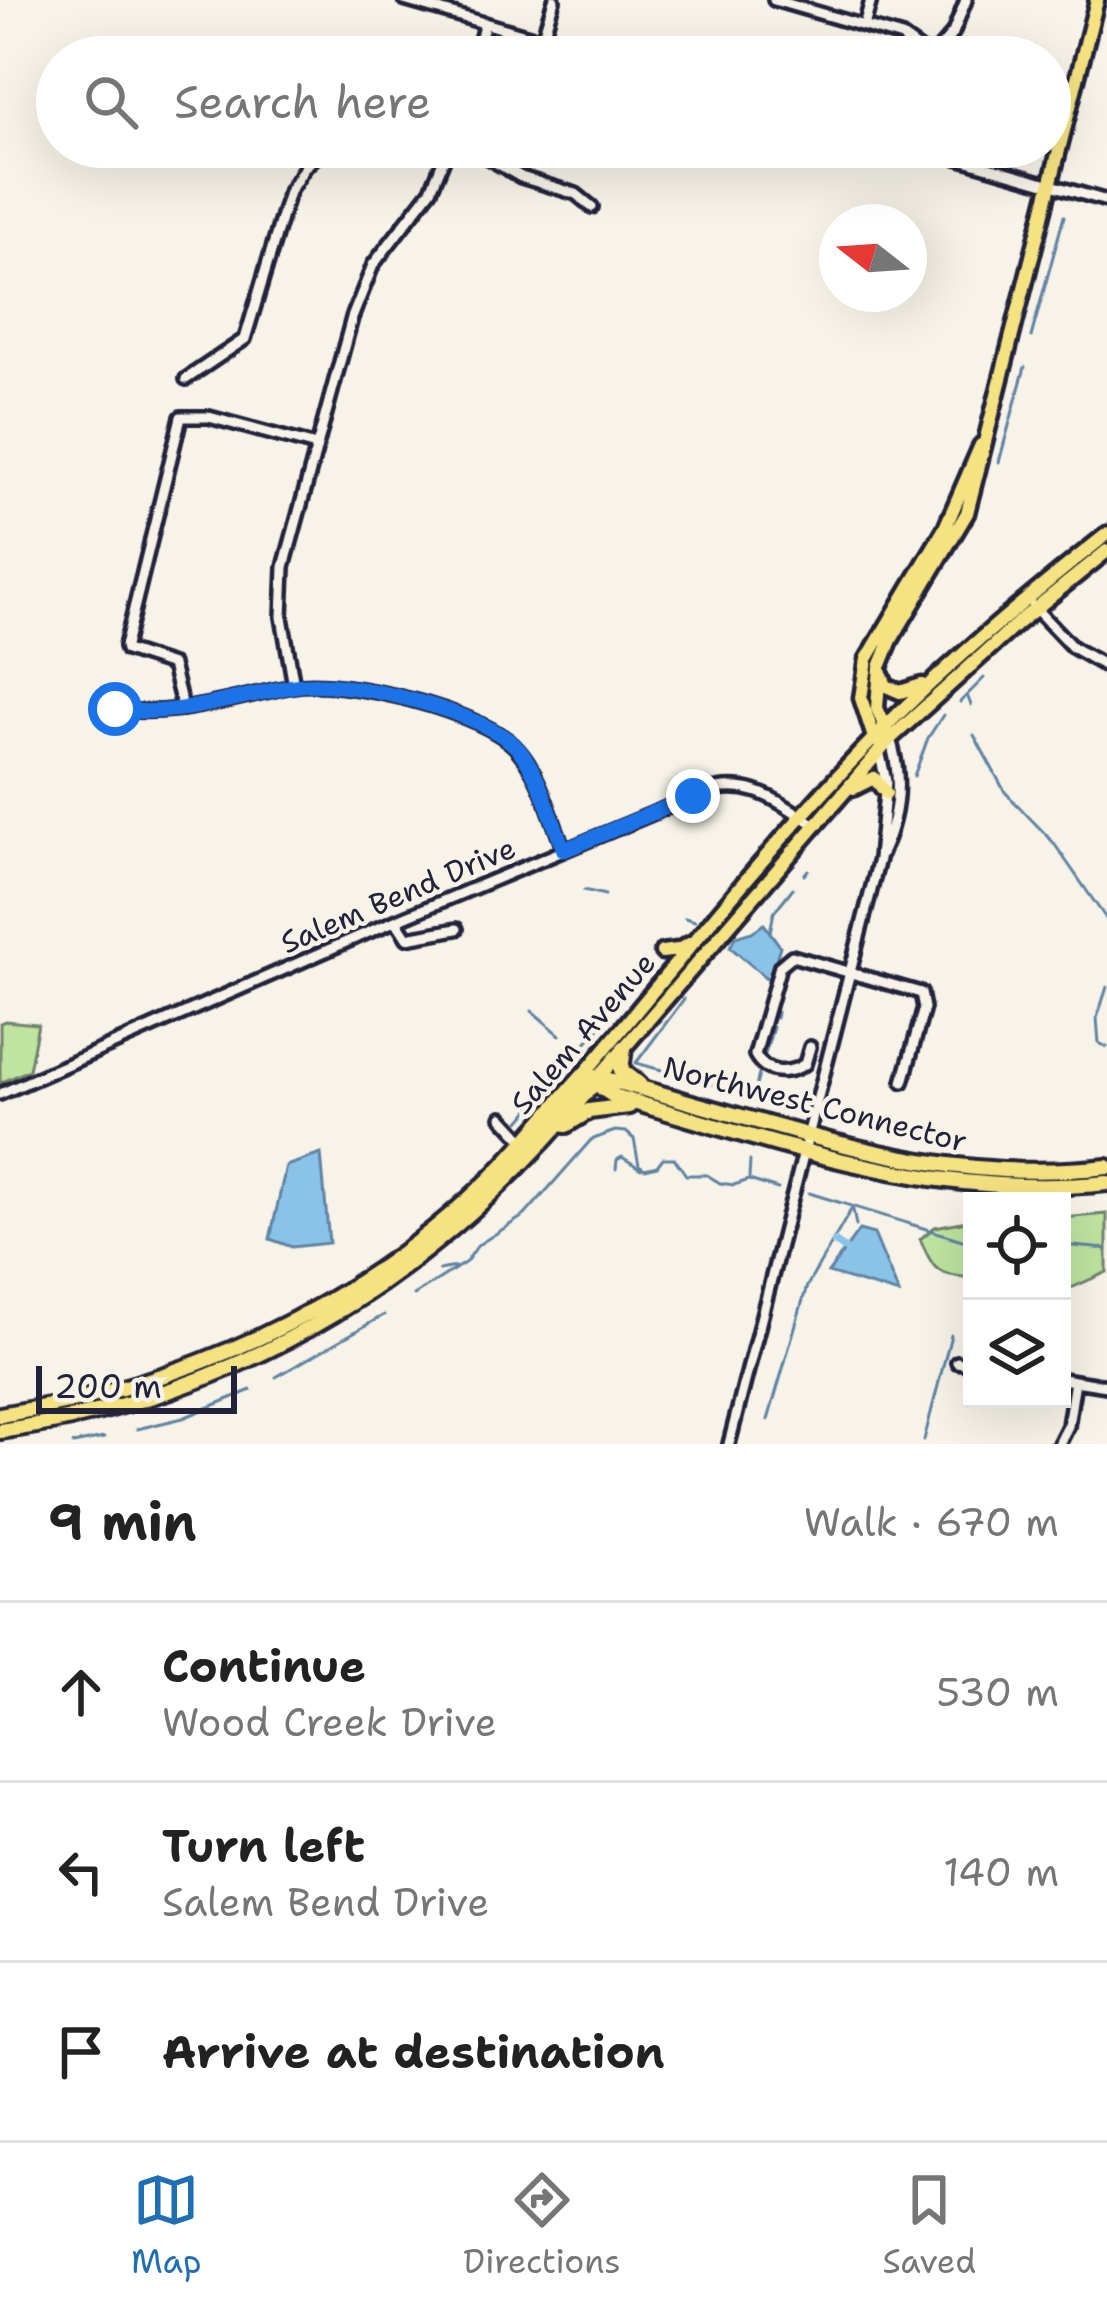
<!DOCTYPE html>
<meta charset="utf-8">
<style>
:root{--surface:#fff;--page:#f6f6f6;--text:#222;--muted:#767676;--line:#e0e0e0;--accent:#1f6fb2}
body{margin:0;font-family:"Shantell Sans",sans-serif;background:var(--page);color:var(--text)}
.controls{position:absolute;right:36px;bottom:36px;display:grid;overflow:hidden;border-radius:0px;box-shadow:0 12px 48px #0002}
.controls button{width:108px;height:108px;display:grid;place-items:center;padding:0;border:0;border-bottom:3px solid var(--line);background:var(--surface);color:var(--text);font:60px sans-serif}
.compass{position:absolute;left:819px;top:204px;width:108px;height:108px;border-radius:50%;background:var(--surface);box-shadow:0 12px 48px #0002;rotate:287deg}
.scale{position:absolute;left:36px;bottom:30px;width:201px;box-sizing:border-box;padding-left:12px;border:6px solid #22223b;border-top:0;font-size:33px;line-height:42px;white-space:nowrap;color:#22223b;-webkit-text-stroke:9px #f7f3e8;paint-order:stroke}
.stop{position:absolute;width:36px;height:36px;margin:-27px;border:9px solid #1a73e8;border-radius:50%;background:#fff}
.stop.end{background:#1a73e8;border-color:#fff;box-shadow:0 3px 12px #0008}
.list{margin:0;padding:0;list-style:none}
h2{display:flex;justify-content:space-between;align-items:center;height:156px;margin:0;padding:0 48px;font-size:51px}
h2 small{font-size:39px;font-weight:400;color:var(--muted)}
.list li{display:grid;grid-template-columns:78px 1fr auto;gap:36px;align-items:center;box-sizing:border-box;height:180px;padding:0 48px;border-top:3px solid var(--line)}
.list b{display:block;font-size:45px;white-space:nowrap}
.list p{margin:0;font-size:39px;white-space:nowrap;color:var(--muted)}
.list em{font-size:39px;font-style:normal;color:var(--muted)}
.icon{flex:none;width:66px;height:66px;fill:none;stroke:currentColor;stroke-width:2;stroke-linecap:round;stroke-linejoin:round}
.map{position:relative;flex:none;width:1107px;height:1444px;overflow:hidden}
.search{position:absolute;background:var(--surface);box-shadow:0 12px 48px #0002;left:36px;right:36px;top:36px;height:132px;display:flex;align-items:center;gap:30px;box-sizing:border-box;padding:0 42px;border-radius:66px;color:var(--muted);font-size:45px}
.sheet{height:696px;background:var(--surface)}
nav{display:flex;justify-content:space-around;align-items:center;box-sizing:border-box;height:168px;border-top:3px solid var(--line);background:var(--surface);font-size:33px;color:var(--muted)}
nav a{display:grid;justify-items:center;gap:6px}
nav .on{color:var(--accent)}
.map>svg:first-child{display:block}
.green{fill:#bee49f;stroke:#70836d;stroke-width:3}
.water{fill:#8ac3e9;stroke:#6083a3;stroke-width:3}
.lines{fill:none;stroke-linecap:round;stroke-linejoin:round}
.stream{stroke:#6083a3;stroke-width:3}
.canal{stroke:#8ac3e9;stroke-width:8}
.minor-casing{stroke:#22223b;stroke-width:18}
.major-casing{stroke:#22223b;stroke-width:21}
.highway-casing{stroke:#22223b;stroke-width:22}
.minor{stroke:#f7f3e8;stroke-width:9}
.major{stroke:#f5e382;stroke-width:12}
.highway{stroke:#f5e382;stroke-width:14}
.route{stroke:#1a73e8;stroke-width:15}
.labels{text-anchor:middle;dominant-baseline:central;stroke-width:9;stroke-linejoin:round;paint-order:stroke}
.street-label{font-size:30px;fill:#22223b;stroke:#f7f3e8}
</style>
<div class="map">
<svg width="1107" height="1444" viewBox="0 0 1107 1444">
<rect width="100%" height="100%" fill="#f7f3e8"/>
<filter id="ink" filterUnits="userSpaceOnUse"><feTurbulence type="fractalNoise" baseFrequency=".00833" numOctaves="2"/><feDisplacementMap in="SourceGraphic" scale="24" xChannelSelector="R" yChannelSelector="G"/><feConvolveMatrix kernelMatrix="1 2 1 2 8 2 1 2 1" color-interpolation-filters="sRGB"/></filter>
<g filter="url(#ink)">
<!-- green -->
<path class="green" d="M5 1021 38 1024 29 1070 0 1083V1023Z
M1107 1214V1272L1062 1292V1218Z
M972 1220V1278C935 1274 935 1272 920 1239L935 1227Z"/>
<!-- water -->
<path class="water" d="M764 924 780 946 771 977 766 978 730 947 735 937 752 932Z
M321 1154 329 1243 292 1247 270 1239 286 1166Z
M859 1230 874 1234 899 1294 828 1273Z"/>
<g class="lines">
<!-- stream -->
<path class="stream" d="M1031 337 1064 216
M999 462 1025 367
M967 695 971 705
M960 702 984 678
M974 735 1005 792 1053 842 1107 920
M914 776 928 738 943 715
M804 875 808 870
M584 890 605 895
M685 918 695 921
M770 932 774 912 793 888
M1107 987 1097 1018 1099 1043 1107 1047
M684 999 636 1063 793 1106
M532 1011 560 1035
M776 1018 777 1012
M765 1054 773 1027
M754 1094 759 1074
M520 1121 608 1017
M616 1169 617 1160 622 1157 641 1169
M749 1178 750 1161
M809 1193 972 1243
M853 1210 856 1226
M1062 1245 1107 1249
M439 1270 455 1267
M414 1295 466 1262 478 1245 525 1215 591 1140 615 1131 626 1132 634 1139 639 1165 645 1169 657 1166 663 1158H674L686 1175H707L720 1183 734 1185 749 1180 778 1189
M276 1377 384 1315
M768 1420 807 1286 852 1208
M137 1429 183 1418 251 1390
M924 1440 951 1335
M73 1444 104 1438"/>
<!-- canal -->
<path class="canal" d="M835 1242 848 1251"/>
<defs>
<path id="minor" d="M404 0 602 57
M774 0 902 37 930 57
M864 26 871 0
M542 39 554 0
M475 57 485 23
M932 57 953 33 966 0
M469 147 521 177 576 194 592 207
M919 147 1107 201
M186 379 245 339 289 192 305 167 326 147
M1033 606 1072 647 1107 667
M294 686 282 617 284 567 352 318 373 265 431 190 449 147
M102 706C166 722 230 698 293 686 342 677 486 711 518 750 541 776 551 818 564 850
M183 709 172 665 126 650 125 646 181 417H209L316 446
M881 854C899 816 903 779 890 739
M396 921 407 938 457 929
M810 1047 805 1064C788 1075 766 1075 755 1055L780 966 792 956 921 993 924 1008 903 1082
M0 1094 378 928 702 793C749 777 775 800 814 824
M502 1117 525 1142
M957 1362 972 1365
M1062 1379 1107 1386
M729 1444 879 859 886 781 879 751
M1059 1444 1068 1426 1075 1381"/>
<path id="major" d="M882 675 886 686 900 692 922 685
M890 739 877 708 880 667 891 640 967 513 1097 0
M875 741 861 698 867 659 945 528 981 445
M854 788 874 778 886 793
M662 952 678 950 693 942
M583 1075C682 958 777 836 885 727 954 658 1030 595 1107 534
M598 1078 890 739 1019 622 1107 551"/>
<path id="highway" d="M624 1048 621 1070 639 1084
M594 1077C633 1084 672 1098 710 1108 849 1147 960 1183 1107 1167
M587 1079 616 1097C781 1144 933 1201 1107 1183
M566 1125 589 1111 629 1106
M0 1415C181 1386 350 1313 484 1185 519 1151 550 1112 583 1075
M0 1431C251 1395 439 1273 598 1078"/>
</defs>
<!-- minor casing -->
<use href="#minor" class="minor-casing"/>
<!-- major casing -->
<use href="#major" class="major-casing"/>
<!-- highway casing -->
<use href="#highway" class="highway-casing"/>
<!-- minor -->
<use href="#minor" class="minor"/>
<!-- major -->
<use href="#major" class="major"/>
<!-- highway -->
<use href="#highway" class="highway"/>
</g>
</g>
<g class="lines" filter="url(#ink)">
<!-- route -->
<path class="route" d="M115 709C176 719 236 696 295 686 344 677 488 712 519 750 541 777 551 818 564 850L693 796"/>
</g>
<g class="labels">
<!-- street labels -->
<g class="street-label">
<text transform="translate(398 895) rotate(-23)">Salem Bend Drive</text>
<text transform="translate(583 1033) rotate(-49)">Salem Avenue</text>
<text transform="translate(815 1104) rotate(14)">Northwest Connector</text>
</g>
</g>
</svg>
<div class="controls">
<button><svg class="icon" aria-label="locate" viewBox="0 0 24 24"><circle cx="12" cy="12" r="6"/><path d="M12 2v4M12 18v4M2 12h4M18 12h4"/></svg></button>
<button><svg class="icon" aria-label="layers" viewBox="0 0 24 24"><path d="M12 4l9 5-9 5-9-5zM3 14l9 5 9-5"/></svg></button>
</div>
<svg class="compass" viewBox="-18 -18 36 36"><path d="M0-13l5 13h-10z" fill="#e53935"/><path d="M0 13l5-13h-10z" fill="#767676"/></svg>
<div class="scale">200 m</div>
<div class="stop" style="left:115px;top:709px"></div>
<div class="stop end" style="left:693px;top:796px"></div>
<div class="search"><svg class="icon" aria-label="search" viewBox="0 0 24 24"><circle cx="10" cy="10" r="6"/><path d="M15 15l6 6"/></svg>Search here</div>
</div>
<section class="sheet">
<h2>9 min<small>Walk · 670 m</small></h2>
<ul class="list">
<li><svg class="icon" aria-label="ahead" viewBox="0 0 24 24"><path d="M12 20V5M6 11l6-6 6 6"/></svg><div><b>Continue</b><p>Wood Creek Drive</p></div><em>530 m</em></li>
<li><svg class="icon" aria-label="left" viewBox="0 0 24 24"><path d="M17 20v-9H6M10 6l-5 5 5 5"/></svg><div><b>Turn left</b><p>Salem Bend Drive</p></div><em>140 m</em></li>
<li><svg class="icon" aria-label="arrive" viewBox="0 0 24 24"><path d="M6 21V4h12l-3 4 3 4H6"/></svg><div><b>Arrive at destination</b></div></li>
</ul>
</section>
<nav>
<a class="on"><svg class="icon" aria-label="map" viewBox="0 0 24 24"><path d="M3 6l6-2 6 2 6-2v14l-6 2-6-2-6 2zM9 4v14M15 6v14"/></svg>Map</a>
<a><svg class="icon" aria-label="directions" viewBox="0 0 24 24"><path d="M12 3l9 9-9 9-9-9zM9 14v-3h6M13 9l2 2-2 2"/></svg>Directions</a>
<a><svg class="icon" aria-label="saved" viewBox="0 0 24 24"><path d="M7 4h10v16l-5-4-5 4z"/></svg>Saved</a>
</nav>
